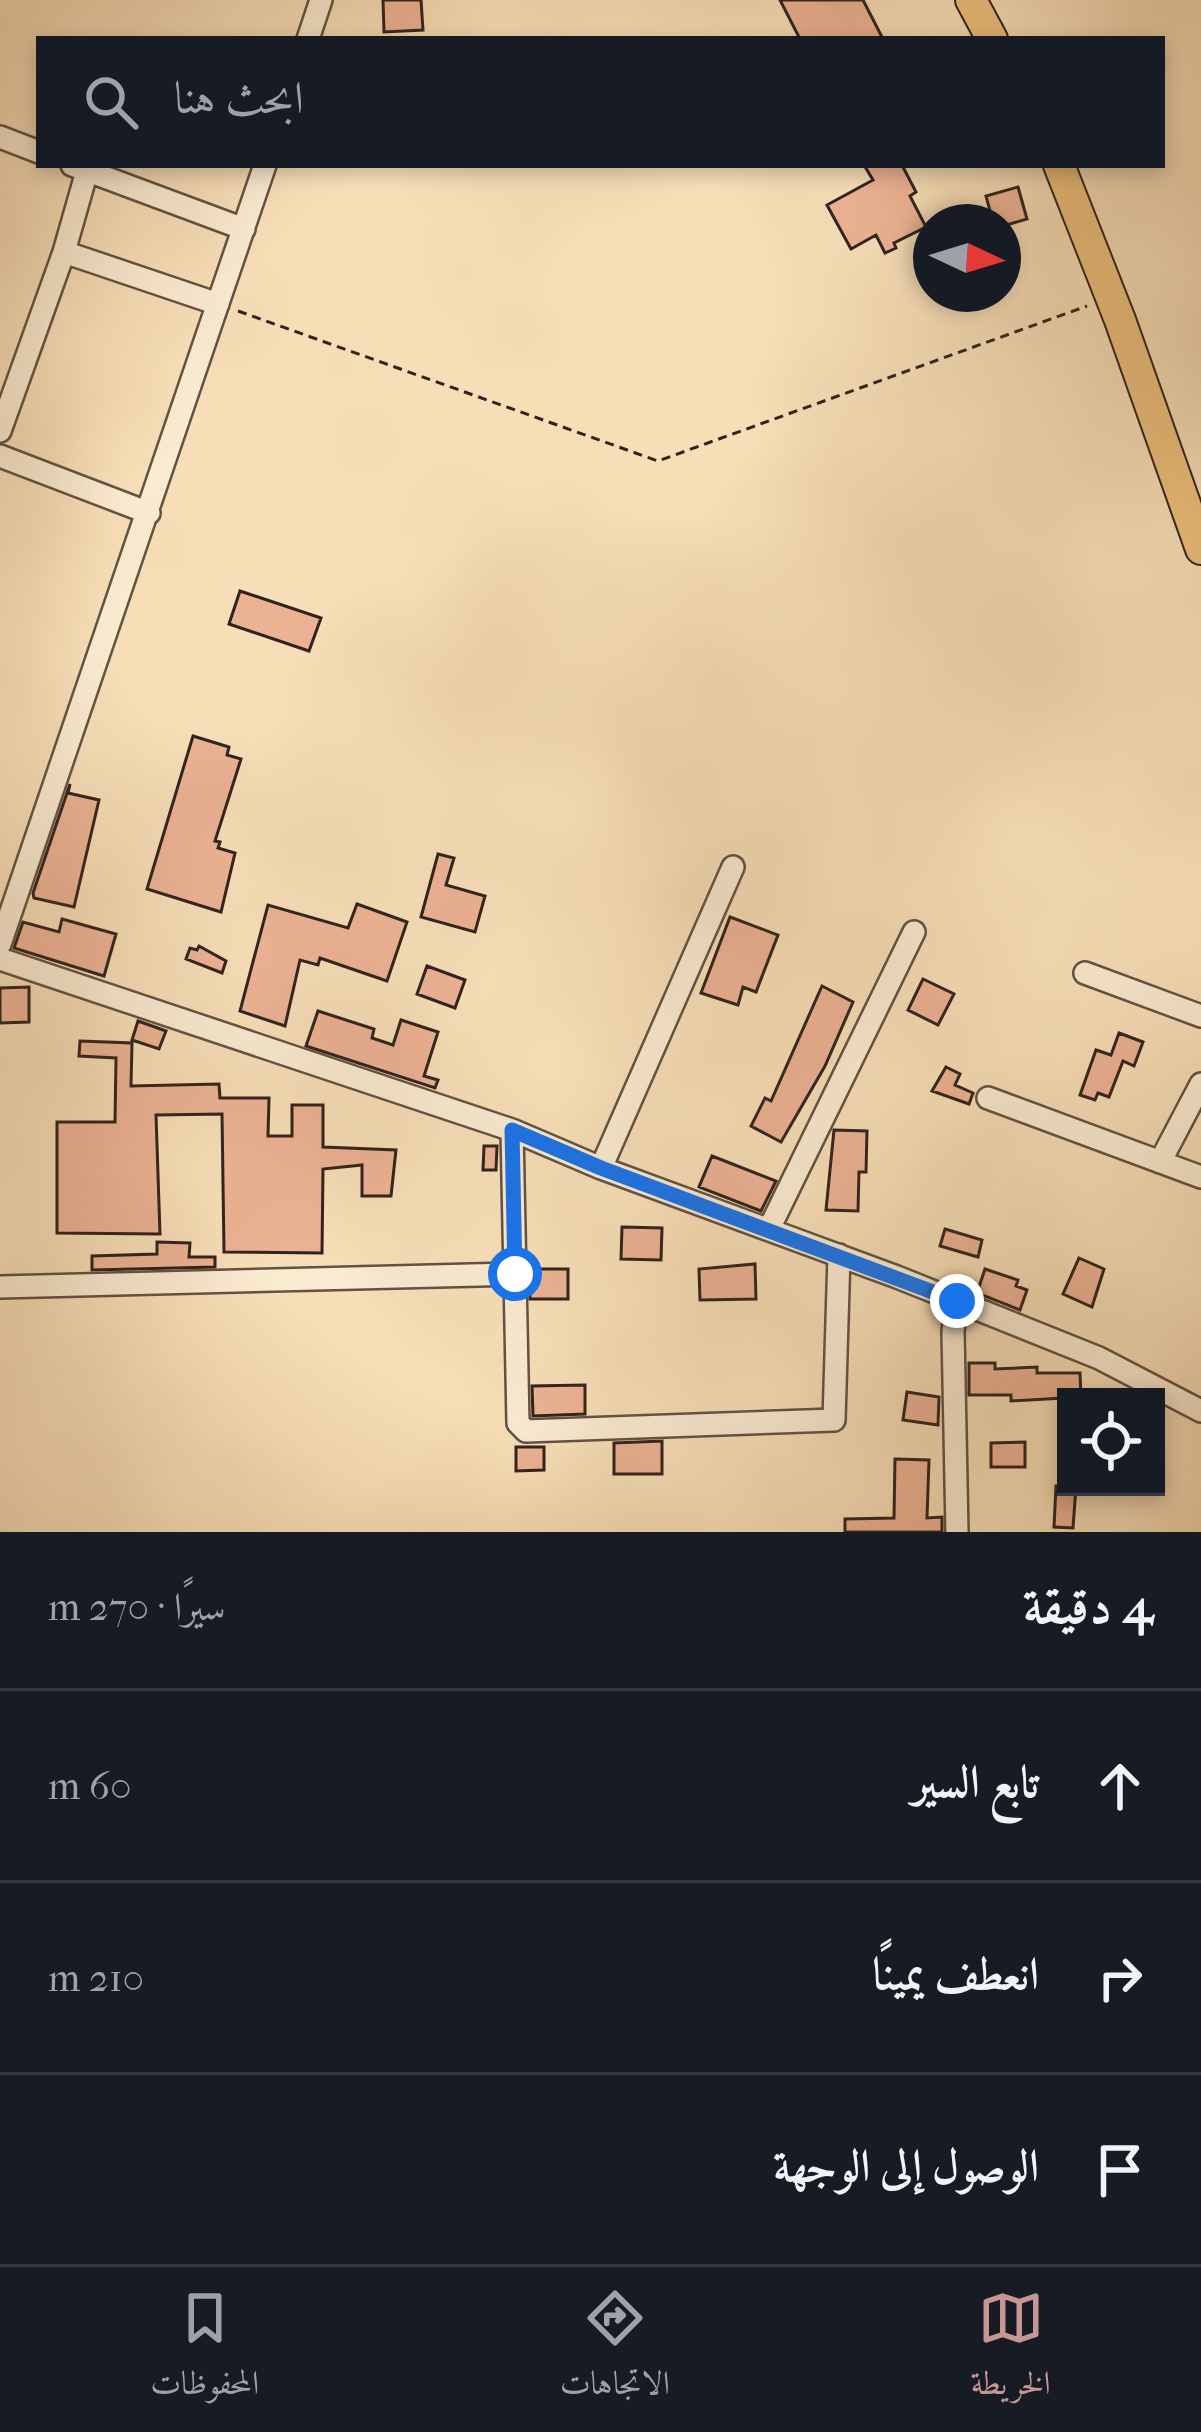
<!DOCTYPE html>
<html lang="ar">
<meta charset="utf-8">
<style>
:root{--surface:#171b24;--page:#20242c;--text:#f1f3f6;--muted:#9ea1a6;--line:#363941;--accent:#c59692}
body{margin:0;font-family:"IM FELL French Canon",Amiri,serif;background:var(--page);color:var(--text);direction:rtl}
.controls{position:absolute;right:36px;bottom:36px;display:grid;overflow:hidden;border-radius:0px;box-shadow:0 6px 18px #0003}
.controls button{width:108px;height:108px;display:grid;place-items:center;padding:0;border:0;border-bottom:3px solid var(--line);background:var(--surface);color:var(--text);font:60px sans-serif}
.compass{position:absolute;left:913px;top:204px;width:108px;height:108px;border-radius:50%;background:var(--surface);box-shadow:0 6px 18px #0003;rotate:94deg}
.stop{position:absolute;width:36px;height:36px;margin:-27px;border:9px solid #1a73e8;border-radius:50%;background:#fff}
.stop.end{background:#1a73e8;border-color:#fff;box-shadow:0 3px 12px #0008}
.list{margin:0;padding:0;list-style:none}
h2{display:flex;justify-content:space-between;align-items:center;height:156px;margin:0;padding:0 48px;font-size:51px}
h2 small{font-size:39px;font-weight:400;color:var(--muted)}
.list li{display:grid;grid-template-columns:78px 1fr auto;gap:36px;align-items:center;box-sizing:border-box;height:192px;padding:0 48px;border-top:3px solid var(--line)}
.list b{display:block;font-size:45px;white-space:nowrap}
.list em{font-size:39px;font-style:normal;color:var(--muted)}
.icon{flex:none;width:66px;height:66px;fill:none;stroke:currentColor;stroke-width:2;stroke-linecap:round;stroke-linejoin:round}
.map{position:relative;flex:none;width:1201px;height:1532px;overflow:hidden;direction:ltr}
.search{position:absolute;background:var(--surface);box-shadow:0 6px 18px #0003;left:36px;right:36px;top:36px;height:132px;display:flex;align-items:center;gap:30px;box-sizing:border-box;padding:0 42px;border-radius:0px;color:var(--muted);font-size:45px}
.sheet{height:732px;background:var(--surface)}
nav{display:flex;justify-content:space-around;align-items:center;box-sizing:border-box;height:168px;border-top:3px solid var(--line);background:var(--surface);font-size:33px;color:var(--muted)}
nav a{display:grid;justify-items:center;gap:6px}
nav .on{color:var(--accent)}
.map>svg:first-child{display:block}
.building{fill:#ecb294;stroke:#30231d;stroke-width:3}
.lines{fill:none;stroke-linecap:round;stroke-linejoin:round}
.minor-casing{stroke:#625244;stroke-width:26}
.highway-casing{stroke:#30231d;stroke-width:34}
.path{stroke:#30231d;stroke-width:3;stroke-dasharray:9 6;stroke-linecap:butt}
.minor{stroke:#faead0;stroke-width:21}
.highway{stroke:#ecbf7c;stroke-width:30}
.route{stroke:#1a73e8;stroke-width:15}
</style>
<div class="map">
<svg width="1201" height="1532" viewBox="0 0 1201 1532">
<rect width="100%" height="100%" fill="#f7deb7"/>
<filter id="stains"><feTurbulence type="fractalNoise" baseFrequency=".00167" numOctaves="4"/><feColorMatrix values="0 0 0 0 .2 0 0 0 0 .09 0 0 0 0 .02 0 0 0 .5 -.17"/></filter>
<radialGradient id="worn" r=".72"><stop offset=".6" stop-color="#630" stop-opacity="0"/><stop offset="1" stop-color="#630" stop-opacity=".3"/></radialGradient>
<!-- building -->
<path class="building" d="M383 0H421L423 30 384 32Z
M780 0H863L883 39H800Z
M864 165H902L916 192 910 196 926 227 894 243 896 248 885 253 876 235 851 249 827 205 873 180Z
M1018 187 1027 219 1003 226V222H993L986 196Z
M240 591 321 618 309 651 229 624Z
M193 736 229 747 227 755 241 759 215 841 220 842 218 848 235 853 221 912 147 889Z
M70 784 68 793 99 800 74 907 34 898 33 893Z
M438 854 454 858 446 885 485 896 475 932 421 917Z
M357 904 407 922 387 981 320 958 318 965 300 960 285 1026 240 1011 268 905 348 928Z
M730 917 778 935 756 992 743 987 738 1005 701 993Z
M62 919 116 934 104 976 14 948 23 922 59 932Z
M199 946 226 961 222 973 186 959 190 948 197 950Z
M427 966 465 980 455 1008 417 994Z
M923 979 954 994 938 1025 908 1010Z
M822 986 853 1002 825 1066 781 1142 751 1126 765 1098 771 1101Z
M29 987V1022L0 1023V988Z
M318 1011 374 1029 372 1038 393 1045 401 1020 438 1032 424 1076 438 1080 435 1088 306 1046Z
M138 1021 166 1031 159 1049 132 1040Z
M1119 1033 1143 1042 1134 1066 1123 1061 1109 1097 1098 1093 1095 1100 1080 1095 1096 1050 1111 1055Z
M80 1041 132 1043 131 1086 219 1084 220 1098H269L268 1136H292V1105H323V1147L396 1150 391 1196H362V1165L323 1169 322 1253 224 1252 222 1114 156 1115 160 1234 57 1233V1122H115L116 1058 79 1056Z
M946 1067 960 1074 955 1085 973 1093 969 1104 932 1091Z
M834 1130 867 1131 866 1172H859L858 1211 826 1210Z
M484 1146H497L496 1170H483Z
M712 1156 776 1181 761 1211 699 1187Z
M622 1227 662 1228 661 1260 621 1259Z
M945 1229 982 1240 978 1257 940 1246Z
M157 1242 190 1243 189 1257H215V1267L92 1270V1256L157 1254Z
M1079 1258 1104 1269 1092 1307 1063 1294Z
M755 1264 756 1299 700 1300 699 1269Z
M530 1269H568V1299H530Z
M985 1269 1018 1280 1016 1286 1027 1290 1020 1310 977 1293Z
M969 1363H995V1369L1037 1367V1373H1080L1081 1397 1011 1401V1395H969Z
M585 1385V1414L533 1416 532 1386Z
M907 1392 939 1397 938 1425 903 1420Z
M662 1441V1474H614V1443Z
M1025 1442V1467H991V1443Z
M516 1447H544V1470L516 1471Z
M895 1459 929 1460 927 1518 942 1517V1532H845V1519L894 1518Z
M1056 1486 1076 1487 1073 1528 1054 1527Z"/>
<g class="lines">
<defs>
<path id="minor" d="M308 39 321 0
M0 137 39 152
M72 165 244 229
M64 252 218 304
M0 431 64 252 87 171
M0 456 149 513
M0 944 265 165
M0 959 512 1130 601 1168 897 1277 1099 1358 1201 1411
M1085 973 1201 1016
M988 1098 1201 1177
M512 1130 518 1423 526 1431 834 1420 839 1255
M1160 1162 1201 1084
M601 1168 733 867
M769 1229 914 932
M0 1287 515 1274
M957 1532 953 1331 957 1301"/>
<path id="highway" d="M971 0 992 39
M1059 165 1120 320 1201 549"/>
</defs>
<!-- minor casing -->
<use href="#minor" class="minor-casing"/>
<!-- highway casing -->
<use href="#highway" class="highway-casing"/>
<!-- path -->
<path class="path" d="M238 311 658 461 1087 306"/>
<!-- minor -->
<use href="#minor" class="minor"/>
<!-- highway -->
<use href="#highway" class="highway"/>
</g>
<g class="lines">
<!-- route -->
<path class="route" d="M515 1274 512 1130 601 1168 957 1301"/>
</g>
<rect width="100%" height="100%" filter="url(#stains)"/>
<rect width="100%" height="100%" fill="url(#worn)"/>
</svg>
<div class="controls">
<button><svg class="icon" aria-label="locate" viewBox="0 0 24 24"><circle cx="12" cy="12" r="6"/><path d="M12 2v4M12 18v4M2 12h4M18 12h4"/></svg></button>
</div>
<svg class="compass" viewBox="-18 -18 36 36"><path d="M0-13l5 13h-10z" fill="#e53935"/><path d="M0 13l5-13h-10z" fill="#9ea1a6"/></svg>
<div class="stop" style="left:515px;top:1274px"></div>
<div class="stop end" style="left:957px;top:1301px"></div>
<div class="search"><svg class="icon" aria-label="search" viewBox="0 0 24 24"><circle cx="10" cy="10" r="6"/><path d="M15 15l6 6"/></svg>ابحث هنا</div>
</div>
<section class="sheet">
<h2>4 دقيقة<small>سيرًا · 270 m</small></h2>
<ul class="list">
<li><svg class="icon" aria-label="ahead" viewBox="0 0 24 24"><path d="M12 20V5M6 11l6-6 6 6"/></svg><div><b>تابع السير</b></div><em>60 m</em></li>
<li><svg class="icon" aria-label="right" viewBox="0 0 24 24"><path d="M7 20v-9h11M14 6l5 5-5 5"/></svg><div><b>انعطف يمينًا</b></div><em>210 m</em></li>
<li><svg class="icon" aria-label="arrive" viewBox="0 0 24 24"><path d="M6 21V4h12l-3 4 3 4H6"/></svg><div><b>الوصول إلى الوجهة</b></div></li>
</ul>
</section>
<nav>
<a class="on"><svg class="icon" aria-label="map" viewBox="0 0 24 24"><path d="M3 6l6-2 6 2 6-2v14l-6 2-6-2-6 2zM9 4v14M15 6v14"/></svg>الخريطة</a>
<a><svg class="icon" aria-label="directions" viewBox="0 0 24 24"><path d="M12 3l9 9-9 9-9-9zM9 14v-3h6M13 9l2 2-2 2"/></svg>الاتجاهات</a>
<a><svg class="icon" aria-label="saved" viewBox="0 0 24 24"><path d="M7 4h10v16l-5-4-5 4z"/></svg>المحفوظات</a>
</nav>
